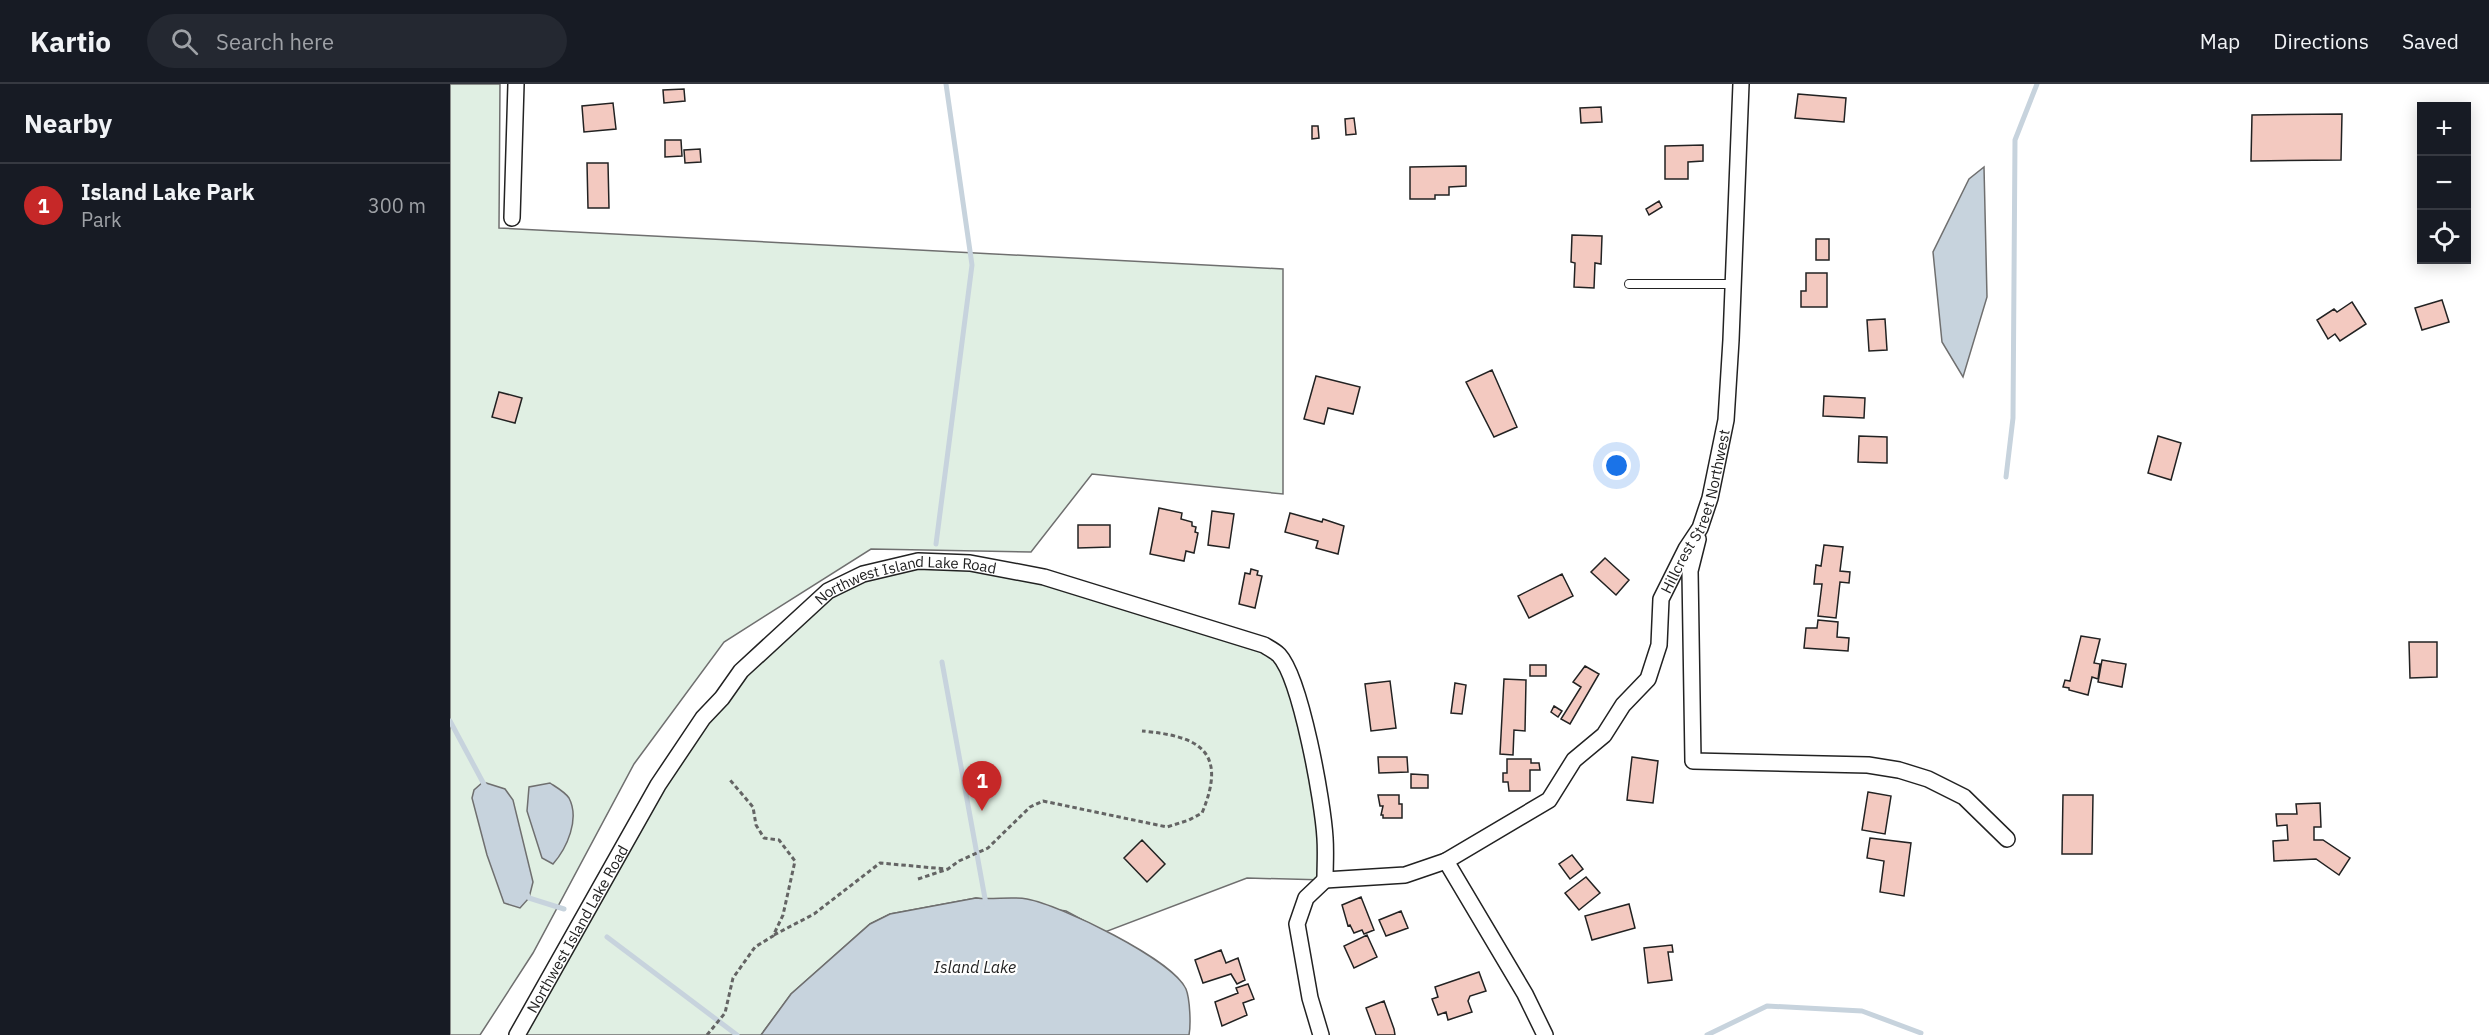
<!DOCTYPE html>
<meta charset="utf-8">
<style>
:root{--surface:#171b24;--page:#242831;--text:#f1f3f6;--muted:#9ea1a6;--line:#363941;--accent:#c62828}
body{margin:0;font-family:"IBM Plex Sans",sans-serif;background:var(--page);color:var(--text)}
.controls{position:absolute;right:18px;top:18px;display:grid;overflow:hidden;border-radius:0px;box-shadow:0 3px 15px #0003}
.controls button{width:54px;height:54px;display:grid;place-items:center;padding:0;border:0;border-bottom:2px solid var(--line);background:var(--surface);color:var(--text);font:30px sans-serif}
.you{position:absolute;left:1167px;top:382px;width:21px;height:21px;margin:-15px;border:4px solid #fff;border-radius:50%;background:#1a73e8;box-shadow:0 0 0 9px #1a73e833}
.badge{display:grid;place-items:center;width:39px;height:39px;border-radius:50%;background:var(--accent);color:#fff;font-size:20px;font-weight:700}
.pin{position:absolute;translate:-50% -50px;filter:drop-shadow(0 2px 3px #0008)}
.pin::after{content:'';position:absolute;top:32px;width:21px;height:18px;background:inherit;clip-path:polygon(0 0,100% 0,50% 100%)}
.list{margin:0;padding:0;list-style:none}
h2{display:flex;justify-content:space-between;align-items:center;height:78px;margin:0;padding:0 24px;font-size:26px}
h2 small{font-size:20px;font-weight:400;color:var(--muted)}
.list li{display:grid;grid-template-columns:39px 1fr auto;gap:18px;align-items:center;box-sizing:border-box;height:84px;padding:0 24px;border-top:2px solid var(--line)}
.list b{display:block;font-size:22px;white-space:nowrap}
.list p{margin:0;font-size:20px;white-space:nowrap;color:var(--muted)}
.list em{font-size:20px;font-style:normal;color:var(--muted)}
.icon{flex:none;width:33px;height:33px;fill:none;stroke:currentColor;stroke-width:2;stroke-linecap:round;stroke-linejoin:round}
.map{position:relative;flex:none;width:2039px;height:951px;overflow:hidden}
header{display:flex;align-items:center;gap:36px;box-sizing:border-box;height:84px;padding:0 30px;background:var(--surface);border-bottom:2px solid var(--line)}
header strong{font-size:28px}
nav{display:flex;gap:33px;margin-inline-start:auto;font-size:21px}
.search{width:420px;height:54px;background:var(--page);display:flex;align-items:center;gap:15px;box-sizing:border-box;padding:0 21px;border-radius:33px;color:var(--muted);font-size:22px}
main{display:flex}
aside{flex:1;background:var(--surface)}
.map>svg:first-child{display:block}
.green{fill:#e0efe3;stroke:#6f6f6f;stroke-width:1.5}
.water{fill:#c7d3dd;stroke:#6f6f6f;stroke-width:1.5}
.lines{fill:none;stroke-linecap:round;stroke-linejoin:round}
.stream{stroke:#c7d3dd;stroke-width:5}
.building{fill:#f3c9c0;stroke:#222;stroke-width:1.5}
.service-casing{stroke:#222;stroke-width:10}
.minor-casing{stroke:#222;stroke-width:18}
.path{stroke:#646464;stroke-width:3;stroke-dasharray:4.5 3;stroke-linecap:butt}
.service{stroke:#fff;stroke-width:8}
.minor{stroke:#fff;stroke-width:15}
.labels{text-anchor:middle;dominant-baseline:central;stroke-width:4.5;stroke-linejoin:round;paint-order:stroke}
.street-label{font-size:15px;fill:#222;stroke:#fff}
.water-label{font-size:16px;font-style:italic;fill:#222;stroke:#fff}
</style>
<header>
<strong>Kartio</strong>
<div class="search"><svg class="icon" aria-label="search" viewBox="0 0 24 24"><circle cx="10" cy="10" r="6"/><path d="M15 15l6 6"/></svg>Search here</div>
<nav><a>Map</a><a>Directions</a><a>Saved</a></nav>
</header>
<main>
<aside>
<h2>Nearby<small></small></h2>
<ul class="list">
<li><span class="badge">1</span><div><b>Island Lake Park</b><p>Park</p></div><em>300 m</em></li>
</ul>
</aside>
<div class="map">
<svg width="2039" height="951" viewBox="0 0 2039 951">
<rect width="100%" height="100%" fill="#fff"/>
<!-- green -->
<path class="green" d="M0 0H50L49 144 833 185V410L642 390 581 468 421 465 274 558 184 680 83 869 30 951H0Z
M468 477 594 493 828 570 850 620 875 796 797 794 655 848 616 827 526 814 440 830 420 840 341 910 311 951H67L253 634 378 507Z"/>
<!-- water -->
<path class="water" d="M1534 83 1537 213 1513 293 1492 258 1483 168 1519 95Z
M33 698 55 705 63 716 83 798 79 814 70 824 54 819 37 771 22 714 24 706Z
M100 699C106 703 115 708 119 714 130 735 117 764 103 780L92 774 77 727 79 703Z
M526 814C543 816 561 812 577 815 610 821 722 875 736 905 740 915 741 941 739 951H311L341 910 420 840 440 830Z"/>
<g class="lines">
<!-- stream -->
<path class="stream" d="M1556 393 1563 334 1565 56 1587 0
M486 460 522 181 496 0
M492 578 536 820
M0 637 36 704
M76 808 79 814 114 825
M157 853 287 951
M1257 951 1317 922 1412 927 1471 949"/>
</g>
<!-- building -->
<path class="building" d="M234 5 235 17 214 19 213 6Z
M1348 10 1396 14 1394 38 1345 34Z
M163 19 166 45 134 48 132 22Z
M1151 23 1152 38 1131 39 1130 24Z
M1892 30 1891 76 1801 77 1802 31Z
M904 34 906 50 896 51 895 35Z
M862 42H868L869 54 862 55Z
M215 56H231L232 72 215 73Z
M1253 61V77L1238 78V95H1215V62Z
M250 65 251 78 235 79 234 66Z
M137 79H158L159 124H138Z
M1016 82V102L999 103V111H985V115H960V83Z
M1209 117 1212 123 1199 131 1196 125Z
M1122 151 1152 152 1151 180 1145 179 1144 204 1124 203 1125 179 1121 178Z
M1366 155H1379V176H1366Z
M1356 189H1377V223H1351V207H1356Z
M1992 216 1999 238 1972 246 1965 224Z
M1902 218 1916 240 1890 257 1885 250 1878 255 1867 236 1884 225 1887 228Z
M1435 235 1437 266 1419 267 1417 236Z
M1042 286 1067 343 1044 353 1016 298Z
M866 292 910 303 903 330 878 324 874 340 854 335Z
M49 308 72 314 65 339 42 333Z
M1374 312 1415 314 1414 334 1373 332Z
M1409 352 1437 353V379L1408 378Z
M1708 352 1731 359 1721 396 1698 389Z
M709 424 732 429 731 435 742 438V442L746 443 745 448 748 449 744 469 736 467 734 477 700 470Z
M762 427 784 430 779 464 758 461Z
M840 429 872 438 873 435 894 442 888 470 866 464 868 457 835 448Z
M628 441H660V463L628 464Z
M1374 461 1393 463 1390 487 1400 488 1399 499 1390 498 1386 534 1368 532 1372 500H1364L1366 481 1371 482Z
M1155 474 1179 496 1166 511 1141 488Z
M801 485 808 487 807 491 812 492 805 524 789 520 795 489 800 490Z
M1112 490 1123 512 1079 534 1068 512Z
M1368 536 1388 538 1387 553 1399 554 1398 567 1354 564 1356 544H1367Z
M1631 552 1650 555 1644 579 1650 580 1648 595 1642 593 1638 611 1619 606V604L1613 603 1615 596 1620 597Z
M1959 558H1987V593L1960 594Z
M1652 576 1676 580 1672 603 1648 598Z
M1080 581H1096V592H1080Z
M1135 582 1149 590 1120 640 1111 635 1131 603 1123 598Z
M1054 595 1076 596 1075 647 1064 646 1063 671 1050 670Z
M940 597 946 644 921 647 915 600Z
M1005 599 1016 601 1012 630 1001 629Z
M1104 622 1112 627 1108 633 1101 628Z
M928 673H957L958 688 929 689Z
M1182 673 1208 677 1203 719 1177 716Z
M1057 675H1081V679H1089L1090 686H1080V707H1059L1058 698H1053V689H1057Z
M961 690 978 691V704H961Z
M1418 708 1441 712 1435 750 1412 746Z
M928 711H949V720H952V734H933V731H931L933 722H930Z
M1613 711H1643L1642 770H1612Z
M1870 719 1871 743H1864V756H1873L1900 774 1889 791 1866 775 1824 777 1823 757 1838 756 1837 741 1827 742 1826 730H1847L1846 720Z
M1420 754 1461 759 1454 812 1430 808 1434 777 1417 774Z
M692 756 715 780 697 798 674 774Z
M1122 771 1133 785 1120 795 1109 780Z
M1136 793 1150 809 1129 826 1115 809Z
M911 813 924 846 914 850 912 846 904 849 900 841 898 842 892 821Z
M1179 820 1185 844 1142 856 1135 832Z
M951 827 958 844 936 852 929 836Z
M917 851 927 873 904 884 894 862Z
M1222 861 1223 868H1218L1222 896 1198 899 1194 864Z
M771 866 776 879 788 874 795 896 787 900 781 890 753 899 745 876Z
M1029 888 1036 907 1020 912 1018 917 1022 928 998 936 996 928 988 931 982 915 988 913 985 903Z
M798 900 804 915 793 919 797 931 772 942 765 918 788 909 786 904Z
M934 917 944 945 945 951H926L916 924Z"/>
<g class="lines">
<defs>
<path id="service" d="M1179 200H1283"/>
<g id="minor">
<path d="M62 134 66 0"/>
<path d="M1248 455 1240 487 1243 677 1418 681 1449 686 1478 695 1514 713 1557 755"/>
<path d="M996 777 1075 910 1095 951"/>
<path id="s1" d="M875 796 955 791 996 777 1099 716 1124 676 1154 651 1173 621 1198 595 1209 561 1211 515 1236 465 1250 444 1260 414 1276 336 1281 256 1291 0"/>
<path id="s2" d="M67 951 208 701 253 634 272 614 291 587 378 507 413 490 468 477 520 479 594 493 814 561C819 564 825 567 829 571 851 595 873 718 875 754 876 768 875 782 875 796"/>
<path d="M871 951 860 914 847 840 856 814 875 796"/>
</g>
</defs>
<!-- service casing -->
<use href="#service" class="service-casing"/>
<!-- minor casing -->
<use href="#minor" class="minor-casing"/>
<!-- path -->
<path class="path" d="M468 795 498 785 509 777 538 764 580 723 593 717 717 743 739 736 752 729C778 667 749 652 692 647
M324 851 364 830 430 779 496 785
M257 951 275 929 283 894 305 863 323 852 333 831 345 777 329 756 314 754 306 741 303 723 280 696"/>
<!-- service -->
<use href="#service" class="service"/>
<!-- minor -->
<use href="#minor" class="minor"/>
</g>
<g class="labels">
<!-- street labels -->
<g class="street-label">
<text stroke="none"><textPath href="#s1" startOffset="578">Hillcrest Street Northwest</textPath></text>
<text stroke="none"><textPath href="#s2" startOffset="626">Northwest Island Lake Road</textPath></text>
<text stroke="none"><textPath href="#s2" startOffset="122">Northwest Island Lake Road</textPath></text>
</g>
<!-- water labels -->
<g class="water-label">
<text x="525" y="883">Island Lake</text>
</g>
</g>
</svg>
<div class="controls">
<button>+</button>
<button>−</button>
<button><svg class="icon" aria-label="locate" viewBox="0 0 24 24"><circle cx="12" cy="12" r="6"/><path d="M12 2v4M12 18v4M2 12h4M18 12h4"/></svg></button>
</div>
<div class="you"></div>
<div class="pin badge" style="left:532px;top:727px">1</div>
</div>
</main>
